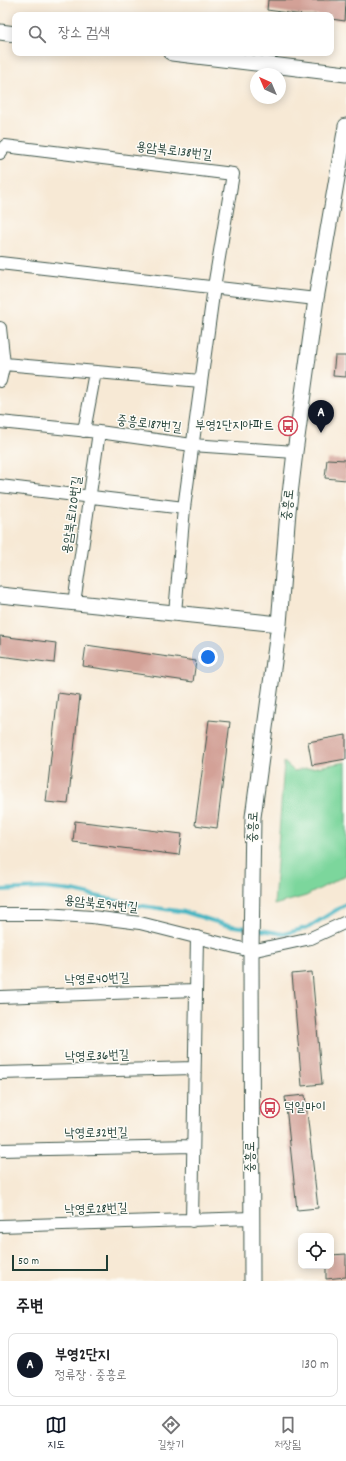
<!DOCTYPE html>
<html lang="ko">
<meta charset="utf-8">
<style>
:root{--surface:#fff;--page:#f2f2f2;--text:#202124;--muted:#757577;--line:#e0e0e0;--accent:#111827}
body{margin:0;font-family:Dekko,"Poor Story",sans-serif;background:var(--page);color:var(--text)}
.controls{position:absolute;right:12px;bottom:12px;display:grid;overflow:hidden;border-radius:8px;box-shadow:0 2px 10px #0003}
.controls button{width:36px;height:36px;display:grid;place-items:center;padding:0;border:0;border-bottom:1px solid var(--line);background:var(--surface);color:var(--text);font:20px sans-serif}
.compass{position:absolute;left:250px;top:68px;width:36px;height:36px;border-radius:50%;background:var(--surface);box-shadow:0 2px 10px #0003;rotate:316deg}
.scale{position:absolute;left:12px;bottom:10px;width:96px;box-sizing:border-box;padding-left:4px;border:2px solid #1f3d34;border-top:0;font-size:11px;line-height:14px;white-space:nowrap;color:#1f3d34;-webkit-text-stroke:3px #fdfcf7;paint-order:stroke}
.you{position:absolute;left:208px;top:657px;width:14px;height:14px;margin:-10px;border:3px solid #fff;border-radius:50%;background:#1a73e8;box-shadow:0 0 0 6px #1a73e833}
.badge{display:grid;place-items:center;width:26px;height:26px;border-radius:50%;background:var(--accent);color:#fff;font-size:13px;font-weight:700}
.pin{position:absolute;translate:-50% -33px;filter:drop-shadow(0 1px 2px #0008)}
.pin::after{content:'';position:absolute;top:21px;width:14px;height:12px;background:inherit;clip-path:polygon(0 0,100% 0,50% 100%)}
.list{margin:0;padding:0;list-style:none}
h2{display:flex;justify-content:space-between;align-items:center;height:52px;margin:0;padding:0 16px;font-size:17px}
h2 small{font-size:13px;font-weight:400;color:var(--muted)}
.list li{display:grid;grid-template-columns:26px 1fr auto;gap:12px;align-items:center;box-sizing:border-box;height:64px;margin:0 8px 8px;padding:0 8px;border:1px solid var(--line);border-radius:8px}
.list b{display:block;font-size:15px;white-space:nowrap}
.list p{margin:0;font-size:13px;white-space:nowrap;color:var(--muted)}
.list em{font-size:13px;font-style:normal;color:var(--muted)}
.icon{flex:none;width:22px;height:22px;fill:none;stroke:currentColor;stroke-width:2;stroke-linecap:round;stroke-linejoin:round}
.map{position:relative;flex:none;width:346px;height:1281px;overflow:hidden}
.search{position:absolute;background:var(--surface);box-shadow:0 2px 10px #0003;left:12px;right:12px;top:12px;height:44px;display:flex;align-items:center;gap:10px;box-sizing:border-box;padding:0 14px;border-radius:8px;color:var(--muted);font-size:15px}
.sheet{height:124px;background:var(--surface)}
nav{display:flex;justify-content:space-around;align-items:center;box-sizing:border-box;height:56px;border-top:1px solid var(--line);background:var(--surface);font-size:11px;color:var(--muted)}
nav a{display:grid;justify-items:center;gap:2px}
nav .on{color:var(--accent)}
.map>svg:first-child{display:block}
.green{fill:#7cd69c;stroke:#4e8a68}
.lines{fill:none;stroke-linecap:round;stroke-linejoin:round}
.stream{stroke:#47b5c2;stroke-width:4}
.building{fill:#d3a197}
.minor-casing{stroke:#3f574c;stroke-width:14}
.tertiary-casing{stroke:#3f574c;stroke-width:17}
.minor{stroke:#fff;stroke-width:12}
.tertiary{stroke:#fff;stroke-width:15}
.labels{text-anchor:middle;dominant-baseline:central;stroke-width:3;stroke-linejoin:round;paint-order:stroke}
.street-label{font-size:13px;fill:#1f3d34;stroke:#fdfcf7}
.poi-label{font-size:13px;fill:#1f3d34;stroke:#fdfcf7;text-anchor:end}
</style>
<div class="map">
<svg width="346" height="1281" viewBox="0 0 346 1281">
<rect width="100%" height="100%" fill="#fdfcf7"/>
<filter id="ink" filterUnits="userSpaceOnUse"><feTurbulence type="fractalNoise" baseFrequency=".025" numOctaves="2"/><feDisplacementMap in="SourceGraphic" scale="8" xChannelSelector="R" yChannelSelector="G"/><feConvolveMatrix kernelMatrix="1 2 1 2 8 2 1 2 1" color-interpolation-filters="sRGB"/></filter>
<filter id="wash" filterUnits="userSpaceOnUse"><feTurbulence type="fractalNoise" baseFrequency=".012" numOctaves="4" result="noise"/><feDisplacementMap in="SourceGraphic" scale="16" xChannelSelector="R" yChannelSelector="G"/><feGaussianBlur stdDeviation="0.9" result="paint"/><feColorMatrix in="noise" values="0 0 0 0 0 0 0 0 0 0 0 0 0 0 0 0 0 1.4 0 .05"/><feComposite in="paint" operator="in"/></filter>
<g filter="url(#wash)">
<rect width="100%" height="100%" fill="#f7e9d5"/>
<!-- green -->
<path class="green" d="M284 762 294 771 346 762V875L306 896 274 905Z"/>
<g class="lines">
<!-- stream -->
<path class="stream" d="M0 890 42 888 73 891 136 905 185 912 226 925 248 928
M255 929 284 934 309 927 346 904"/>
</g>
<g id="blocks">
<!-- building -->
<path class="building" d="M268 0H346L345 21 331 19V15H303L267 10Z
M335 356H346V377L333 376Z
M327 459 346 460V480L325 478Z
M0 636 56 643 54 663 0 656Z
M86 645 196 661 193 682 83 666Z
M58 693 80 696 68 804 46 802Z
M209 720 230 722 217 828 195 825Z
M346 735V759L312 765 308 742Z
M75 821 182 834 179 855 73 842Z
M312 972 322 1084 302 1086 292 974Z
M305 1095 318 1208 297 1210 285 1097Z
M346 1254V1277L326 1279V1266H331V1255Z"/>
</g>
</g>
<g filter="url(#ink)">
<use href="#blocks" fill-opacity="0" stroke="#3f574c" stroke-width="1"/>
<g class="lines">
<defs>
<path id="minor" d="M0 153 5 146 233 174 214 287 184 508 175 613
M0 263 316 299
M0 328 4 364 0 381
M4 364 201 381
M0 422 99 432 192 445 295 452
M84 431 95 372
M0 486 184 508
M74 603 99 432
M0 914H44L92 917 140 923 251 951 311 938 346 922
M0 997 195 990
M0 1073 194 1068
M0 1150 193 1146
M192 1221 197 937
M0 1226 252 1218"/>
<path id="tertiary" d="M0 32 15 34
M172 53 346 74
M0 595 279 624
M252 1281 251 951 253 817 279 624 288 511 295 452 316 299 346 126"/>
</defs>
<!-- minor casing -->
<use href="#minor" class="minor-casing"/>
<!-- tertiary casing -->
<use href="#tertiary" class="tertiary-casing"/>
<!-- minor -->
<use href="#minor" class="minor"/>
<!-- tertiary -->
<use href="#tertiary" class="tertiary"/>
</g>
</g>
<!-- icons -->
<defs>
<symbol id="bus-ring" viewBox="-11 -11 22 22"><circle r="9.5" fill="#fdfcf7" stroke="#d1495b" stroke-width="1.5"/><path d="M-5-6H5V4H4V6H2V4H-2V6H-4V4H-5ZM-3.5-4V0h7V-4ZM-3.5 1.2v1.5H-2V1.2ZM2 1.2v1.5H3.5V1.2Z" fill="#d1495b"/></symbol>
</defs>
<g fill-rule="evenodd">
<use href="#bus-ring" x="277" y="415" width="22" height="22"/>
<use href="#bus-ring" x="259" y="1097" width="22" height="22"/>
</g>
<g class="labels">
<!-- street labels -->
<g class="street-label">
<text transform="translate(174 152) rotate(7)">용암북로138번길</text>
<text transform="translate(149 425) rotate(7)">중흥로187번길</text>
<text transform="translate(289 505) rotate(-84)">중흥로</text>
<text transform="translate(73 515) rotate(-82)">용암북로120번길</text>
<text transform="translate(254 827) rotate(-87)">중흥로</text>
<text transform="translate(101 905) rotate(6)">용암북로94번길</text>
<text transform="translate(97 980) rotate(-2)">낙영로40번길</text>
<text transform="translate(97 1057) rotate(-2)">낙영로36번길</text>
<text transform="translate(96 1134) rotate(-1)">낙영로32번길</text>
<text transform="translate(251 1157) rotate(-90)">중흥로</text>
<text transform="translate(96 1210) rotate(-2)">낙영로28번길</text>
</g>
<!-- poi labels -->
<g class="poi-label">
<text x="274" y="426">부영2단지아파트</text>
<text x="284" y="1108" text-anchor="start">덕일마이</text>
</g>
</g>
</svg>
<div class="controls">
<button><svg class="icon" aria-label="locate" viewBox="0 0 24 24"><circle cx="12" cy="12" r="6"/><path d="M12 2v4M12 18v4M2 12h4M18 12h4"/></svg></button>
</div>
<svg class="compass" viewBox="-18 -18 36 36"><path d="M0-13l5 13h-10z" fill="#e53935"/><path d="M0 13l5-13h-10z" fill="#757577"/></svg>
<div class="scale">50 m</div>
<div class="you"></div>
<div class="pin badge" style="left:321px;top:433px">A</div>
<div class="search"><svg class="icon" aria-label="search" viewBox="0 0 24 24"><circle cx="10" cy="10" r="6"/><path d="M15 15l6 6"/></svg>장소 검색</div>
</div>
<section class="sheet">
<h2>주변<small></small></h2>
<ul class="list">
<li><span class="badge">A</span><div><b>부영2단지</b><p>정류장 · 중흥로</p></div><em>130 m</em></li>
</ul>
</section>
<nav>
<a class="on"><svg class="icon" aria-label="map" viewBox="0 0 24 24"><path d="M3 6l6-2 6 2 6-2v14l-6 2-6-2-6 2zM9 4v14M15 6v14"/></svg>지도</a>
<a><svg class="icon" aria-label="directions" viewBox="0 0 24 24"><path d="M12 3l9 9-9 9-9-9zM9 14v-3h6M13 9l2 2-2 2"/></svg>길찾기</a>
<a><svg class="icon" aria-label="saved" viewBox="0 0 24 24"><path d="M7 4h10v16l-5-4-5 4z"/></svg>저장됨</a>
</nav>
